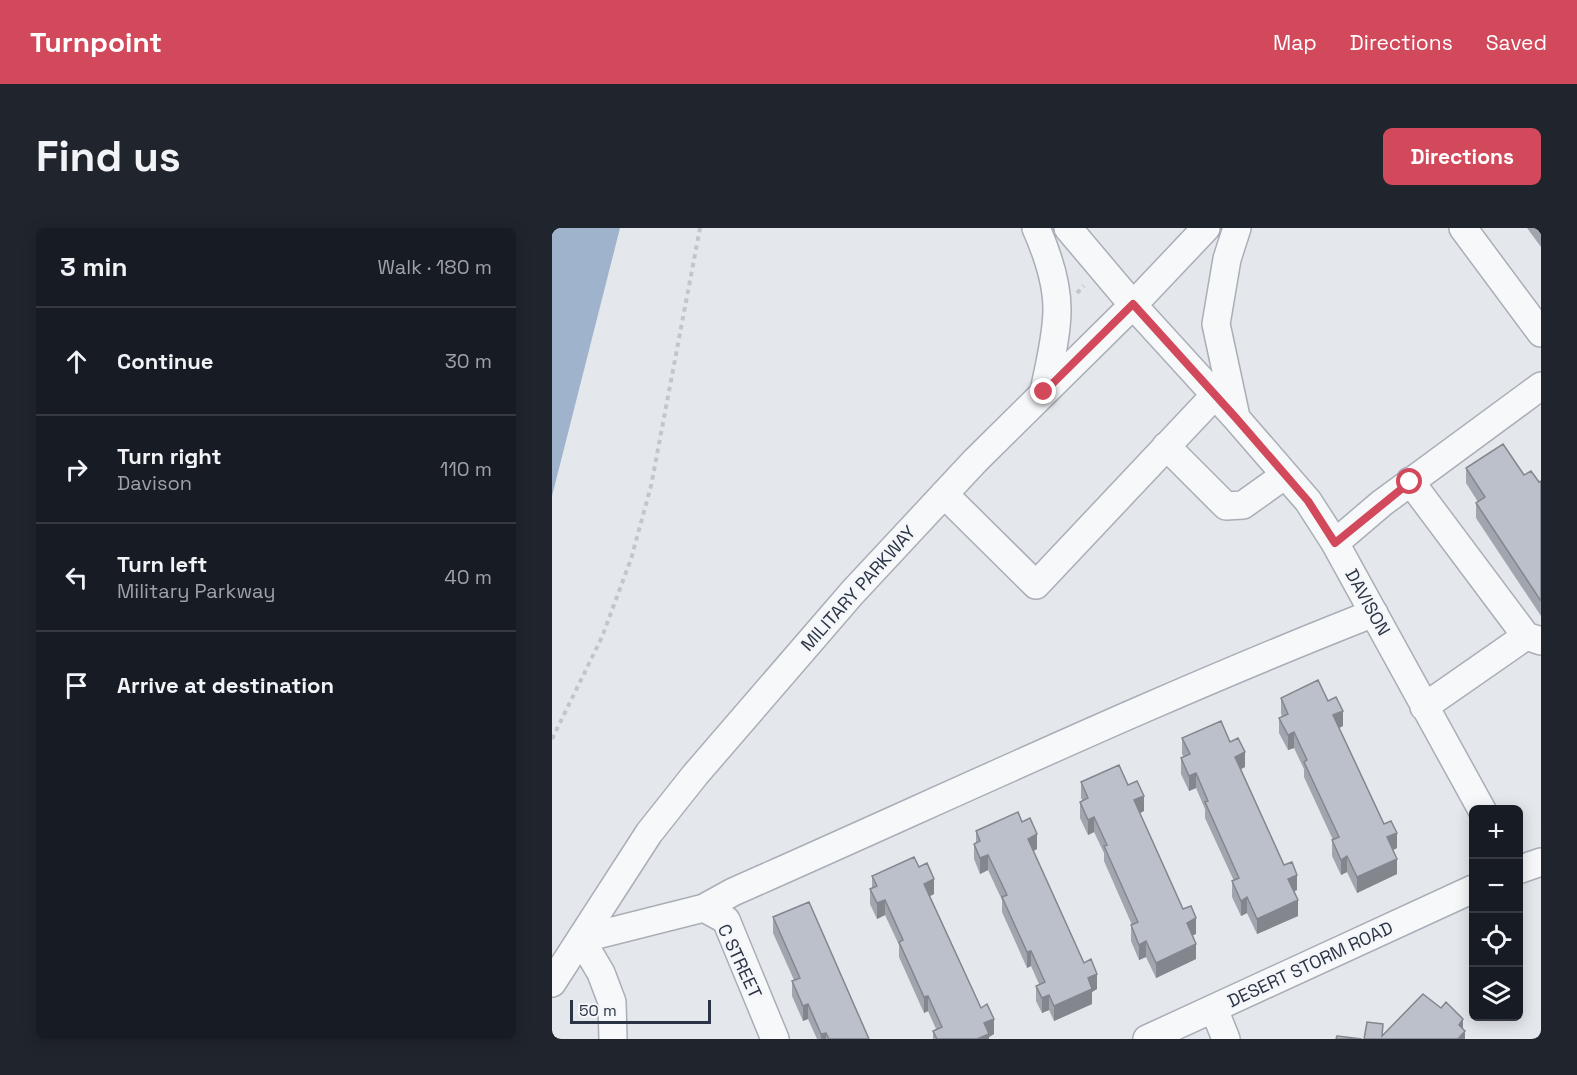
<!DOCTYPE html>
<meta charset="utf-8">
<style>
:root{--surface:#171b24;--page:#20242c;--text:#f1f3f6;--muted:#9ea1a6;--line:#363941;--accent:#d1495b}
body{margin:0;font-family:"Space Grotesk",sans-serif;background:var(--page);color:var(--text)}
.controls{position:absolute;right:18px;bottom:18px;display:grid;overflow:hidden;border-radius:9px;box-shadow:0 3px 15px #0003}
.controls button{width:54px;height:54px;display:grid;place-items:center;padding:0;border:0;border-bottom:2px solid var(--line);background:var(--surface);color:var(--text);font:30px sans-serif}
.scale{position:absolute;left:18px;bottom:15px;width:141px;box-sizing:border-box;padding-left:6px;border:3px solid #2b3445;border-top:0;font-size:16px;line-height:21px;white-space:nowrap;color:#2b3445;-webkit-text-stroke:4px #f4f6f9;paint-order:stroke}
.stop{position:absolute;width:18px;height:18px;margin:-14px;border:4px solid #d1495b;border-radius:50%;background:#fff}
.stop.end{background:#d1495b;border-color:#fff;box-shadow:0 2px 6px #0008}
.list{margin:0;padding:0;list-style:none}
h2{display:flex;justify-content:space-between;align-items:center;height:78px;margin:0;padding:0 24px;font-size:26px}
h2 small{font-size:20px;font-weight:400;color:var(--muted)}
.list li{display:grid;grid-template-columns:39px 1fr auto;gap:18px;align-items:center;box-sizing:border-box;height:108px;padding:0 24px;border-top:2px solid var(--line)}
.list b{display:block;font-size:22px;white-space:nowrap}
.list p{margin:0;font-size:20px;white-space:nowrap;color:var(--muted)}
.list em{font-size:20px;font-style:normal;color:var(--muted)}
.icon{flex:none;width:33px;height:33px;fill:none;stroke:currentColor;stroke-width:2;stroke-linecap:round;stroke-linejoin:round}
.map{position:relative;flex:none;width:989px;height:811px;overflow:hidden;border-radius:9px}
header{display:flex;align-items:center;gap:36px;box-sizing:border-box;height:84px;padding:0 30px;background:var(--accent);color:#fff}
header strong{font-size:28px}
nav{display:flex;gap:33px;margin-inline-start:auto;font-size:21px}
.intro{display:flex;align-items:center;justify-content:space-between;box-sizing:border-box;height:144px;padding:0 36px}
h1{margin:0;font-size:42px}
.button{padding:15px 27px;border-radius:9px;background:var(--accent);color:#fff;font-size:21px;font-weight:700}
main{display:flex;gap:36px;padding:0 36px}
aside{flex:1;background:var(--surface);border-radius:9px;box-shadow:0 3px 15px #0003}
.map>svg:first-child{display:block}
.water{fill:#9fb4cc}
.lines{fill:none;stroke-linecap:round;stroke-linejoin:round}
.minor-casing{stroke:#a9aeb7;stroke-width:30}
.path{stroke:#c2c5cb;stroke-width:4;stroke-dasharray:4.5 4.5;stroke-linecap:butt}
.minor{stroke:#f7f8fa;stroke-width:27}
.wall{fill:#a1a5ae}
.shaded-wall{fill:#83868d}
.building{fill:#bbc0ca;stroke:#83868d;stroke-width:1.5}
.route{stroke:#d1495b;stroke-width:8}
.labels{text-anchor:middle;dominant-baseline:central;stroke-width:5;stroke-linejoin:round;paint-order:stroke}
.street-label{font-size:18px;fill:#2b3445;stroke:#f4f6f9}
</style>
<header>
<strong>Turnpoint</strong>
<nav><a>Map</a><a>Directions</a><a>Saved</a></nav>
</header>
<div class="intro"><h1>Find us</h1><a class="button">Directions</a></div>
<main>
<aside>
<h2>3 min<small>Walk · 180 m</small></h2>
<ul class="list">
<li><svg class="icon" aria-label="ahead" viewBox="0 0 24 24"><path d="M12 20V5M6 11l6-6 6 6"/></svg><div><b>Continue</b></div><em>30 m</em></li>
<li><svg class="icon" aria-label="right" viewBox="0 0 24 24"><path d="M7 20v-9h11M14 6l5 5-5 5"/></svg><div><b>Turn right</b><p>Davison</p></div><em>110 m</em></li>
<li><svg class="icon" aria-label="left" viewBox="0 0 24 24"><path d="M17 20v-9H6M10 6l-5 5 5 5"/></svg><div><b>Turn left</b><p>Military Parkway</p></div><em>40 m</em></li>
<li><svg class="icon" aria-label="arrive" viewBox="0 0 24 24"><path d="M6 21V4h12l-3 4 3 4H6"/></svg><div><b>Arrive at destination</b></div></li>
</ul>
</aside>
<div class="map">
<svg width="989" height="811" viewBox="0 0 989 811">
<rect width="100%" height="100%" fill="#e4e7ec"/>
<!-- water -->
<path class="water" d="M0 0H68L0 268Z"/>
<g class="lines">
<defs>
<path id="minor" d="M484 0C495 25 505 54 505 81 505 109 497 137 492 164
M516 0 581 77 684 190 756 273 783 315 930 582
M911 0 989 105
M684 189 664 96 675 31 685 0
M614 218 674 278 691 277 733 247
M858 253 974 408 989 413
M392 266 484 357 663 167
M783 315 830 275 989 158
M872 479 974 408
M966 642 989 634
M152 680 181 664C394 570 605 470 822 385
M0 755 97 605 143 547 300 365 423 233 581 77 654 0
M662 781 674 811
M61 811 60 774 49 745 29 711 152 680 174 692 223 811
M595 811 921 661"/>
</defs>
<!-- minor casing -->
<use href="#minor" class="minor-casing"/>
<!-- path -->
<path class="path" d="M525 65 532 58
M0 511 50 409 79 331 99 258 148 0"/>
<!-- minor -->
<use href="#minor" class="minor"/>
</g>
<!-- wall -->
<path class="wall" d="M975 0H989V19Z
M914 240 972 247 987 254 989 253V388L924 290V275L926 274 914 255Z
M729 470 776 473 791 498 787 500 832 596 845 620 841 622 845 646 805 665 795 644 789 647 780 628V612H781L752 549V541L742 520 736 522 727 505V490L730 489 729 485Z
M630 510 678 514 693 539 689 541 732 637 745 662 742 663 746 688 705 706 695 685 689 688 680 669V653H682L653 590V581L644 560 637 563 629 546V530L632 529 630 526Z
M529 554 576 557 592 583 588 585 631 681 644 706 640 707 644 731 604 750 594 729 587 732 579 713V697H580L552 633V625L542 604 536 607 528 590V574L531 573 529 570Z
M470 594 485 621 481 623 532 735 545 761 540 764V776L502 793 497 782 490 785 484 773V758L487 756 479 738 475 740 450 684V672L436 642 428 646 422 631V616L424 615V603Z
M367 639 382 666 378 668 429 780 442 806 437 809V811H381V803L384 801 376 783 372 785 347 729V717L333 687 325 691 318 676V661L320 660V648Z
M221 689 317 811H265L256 791 251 793 240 768V753L242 752 221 705Z"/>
<!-- shaded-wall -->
<path class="shaded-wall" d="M791 483V498L781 503V487Z
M742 504V520L736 522V507Z
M693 524V539L683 544V529Z
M644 545V560L637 563V548Z
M592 568V583L582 588V572Z
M542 589V604L536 607V592Z
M845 605V620L835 625V609Z
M485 606V621L476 626V611Z
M436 627V642L428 646V630Z
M795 628V644L789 647V632Z
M845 631V646L805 665V649Z
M745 647V662L736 666V651Z
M382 651V666L372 671V656Z
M695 669V685L689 688V673Z
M333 672V687L325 691V675Z
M746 672V688L705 706V691Z
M644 690V706L635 710V695Z
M594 713V729L587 732V717Z
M644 716V731L604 750V735Z
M479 723V738L475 740V724Z
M545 746V761L540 764V776L502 793V778L536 750Z
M497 767V782L490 785V770Z
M376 768V783L372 785V769Z
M256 776V791L251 793V778Z
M442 791V806L437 809V811H425L432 795Z
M911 791V805L913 803V811H906L907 797Z
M274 805V811H269V806Z"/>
<!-- building -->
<path class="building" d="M951 216 972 247 979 243 987 254 989 253V373L924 275 933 269 914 240Z
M766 452 776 473 784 469 791 483 781 487 832 596 839 593 845 605 835 609 845 631 805 649 795 628 789 632 780 612 787 609 752 534 755 532 742 504 736 507 727 490 736 486 729 470Z
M669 493 678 514 686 510 693 524 683 529 732 637 740 634 745 647 736 651 746 672 705 691 695 669 689 673 680 653 687 650 653 574 656 573 644 545 637 548 629 530 638 526 630 510Z
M567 537 576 557 585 553 592 568 582 572 631 681 639 678 644 690 635 695 644 716 604 735 594 713 587 717 579 697 586 694 552 618 555 617 542 589 536 592 528 574 536 570 529 554Z
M466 584 470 594 478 590 485 606 476 611 532 735 539 731 545 746 536 750 540 761 502 778 497 767 490 770 484 758 493 754 479 723 475 724 450 669 455 667 436 627 428 630 422 616 428 613 424 603Z
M362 629 367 639 375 635 382 651 372 656 429 780 435 776 442 791 432 795 437 806 425 811H385L381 803 390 799 376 768 372 769 347 714 351 712 333 672 325 675 318 661 325 658 320 648Z
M257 674 317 811H277L274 805 269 806 256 776 251 778 240 753 248 750 221 689Z
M871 766 889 780 894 774 911 791 907 797 913 803 906 811H812L815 794 831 796 830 808Z
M785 808 810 811H784Z"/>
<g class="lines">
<!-- route -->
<path class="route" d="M492 164 581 76 684 190 756 273 783 315 858 254"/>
</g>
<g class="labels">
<!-- street labels -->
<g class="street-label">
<text transform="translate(306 360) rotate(-48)">MILITARY PARKWAY</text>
<text transform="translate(816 374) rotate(61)">DAVISON</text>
<text transform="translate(188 733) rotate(65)">C STREET</text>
<text transform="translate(758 736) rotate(-25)">DESERT STORM ROAD</text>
</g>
</g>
</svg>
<div class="controls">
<button>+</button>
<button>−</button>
<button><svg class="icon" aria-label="locate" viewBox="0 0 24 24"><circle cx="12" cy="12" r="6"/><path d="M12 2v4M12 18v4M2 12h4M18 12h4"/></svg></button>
<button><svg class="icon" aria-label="layers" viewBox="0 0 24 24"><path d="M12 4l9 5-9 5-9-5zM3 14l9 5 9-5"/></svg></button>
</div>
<div class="scale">50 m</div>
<div class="stop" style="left:858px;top:254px"></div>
<div class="stop end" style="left:492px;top:164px"></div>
</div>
</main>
